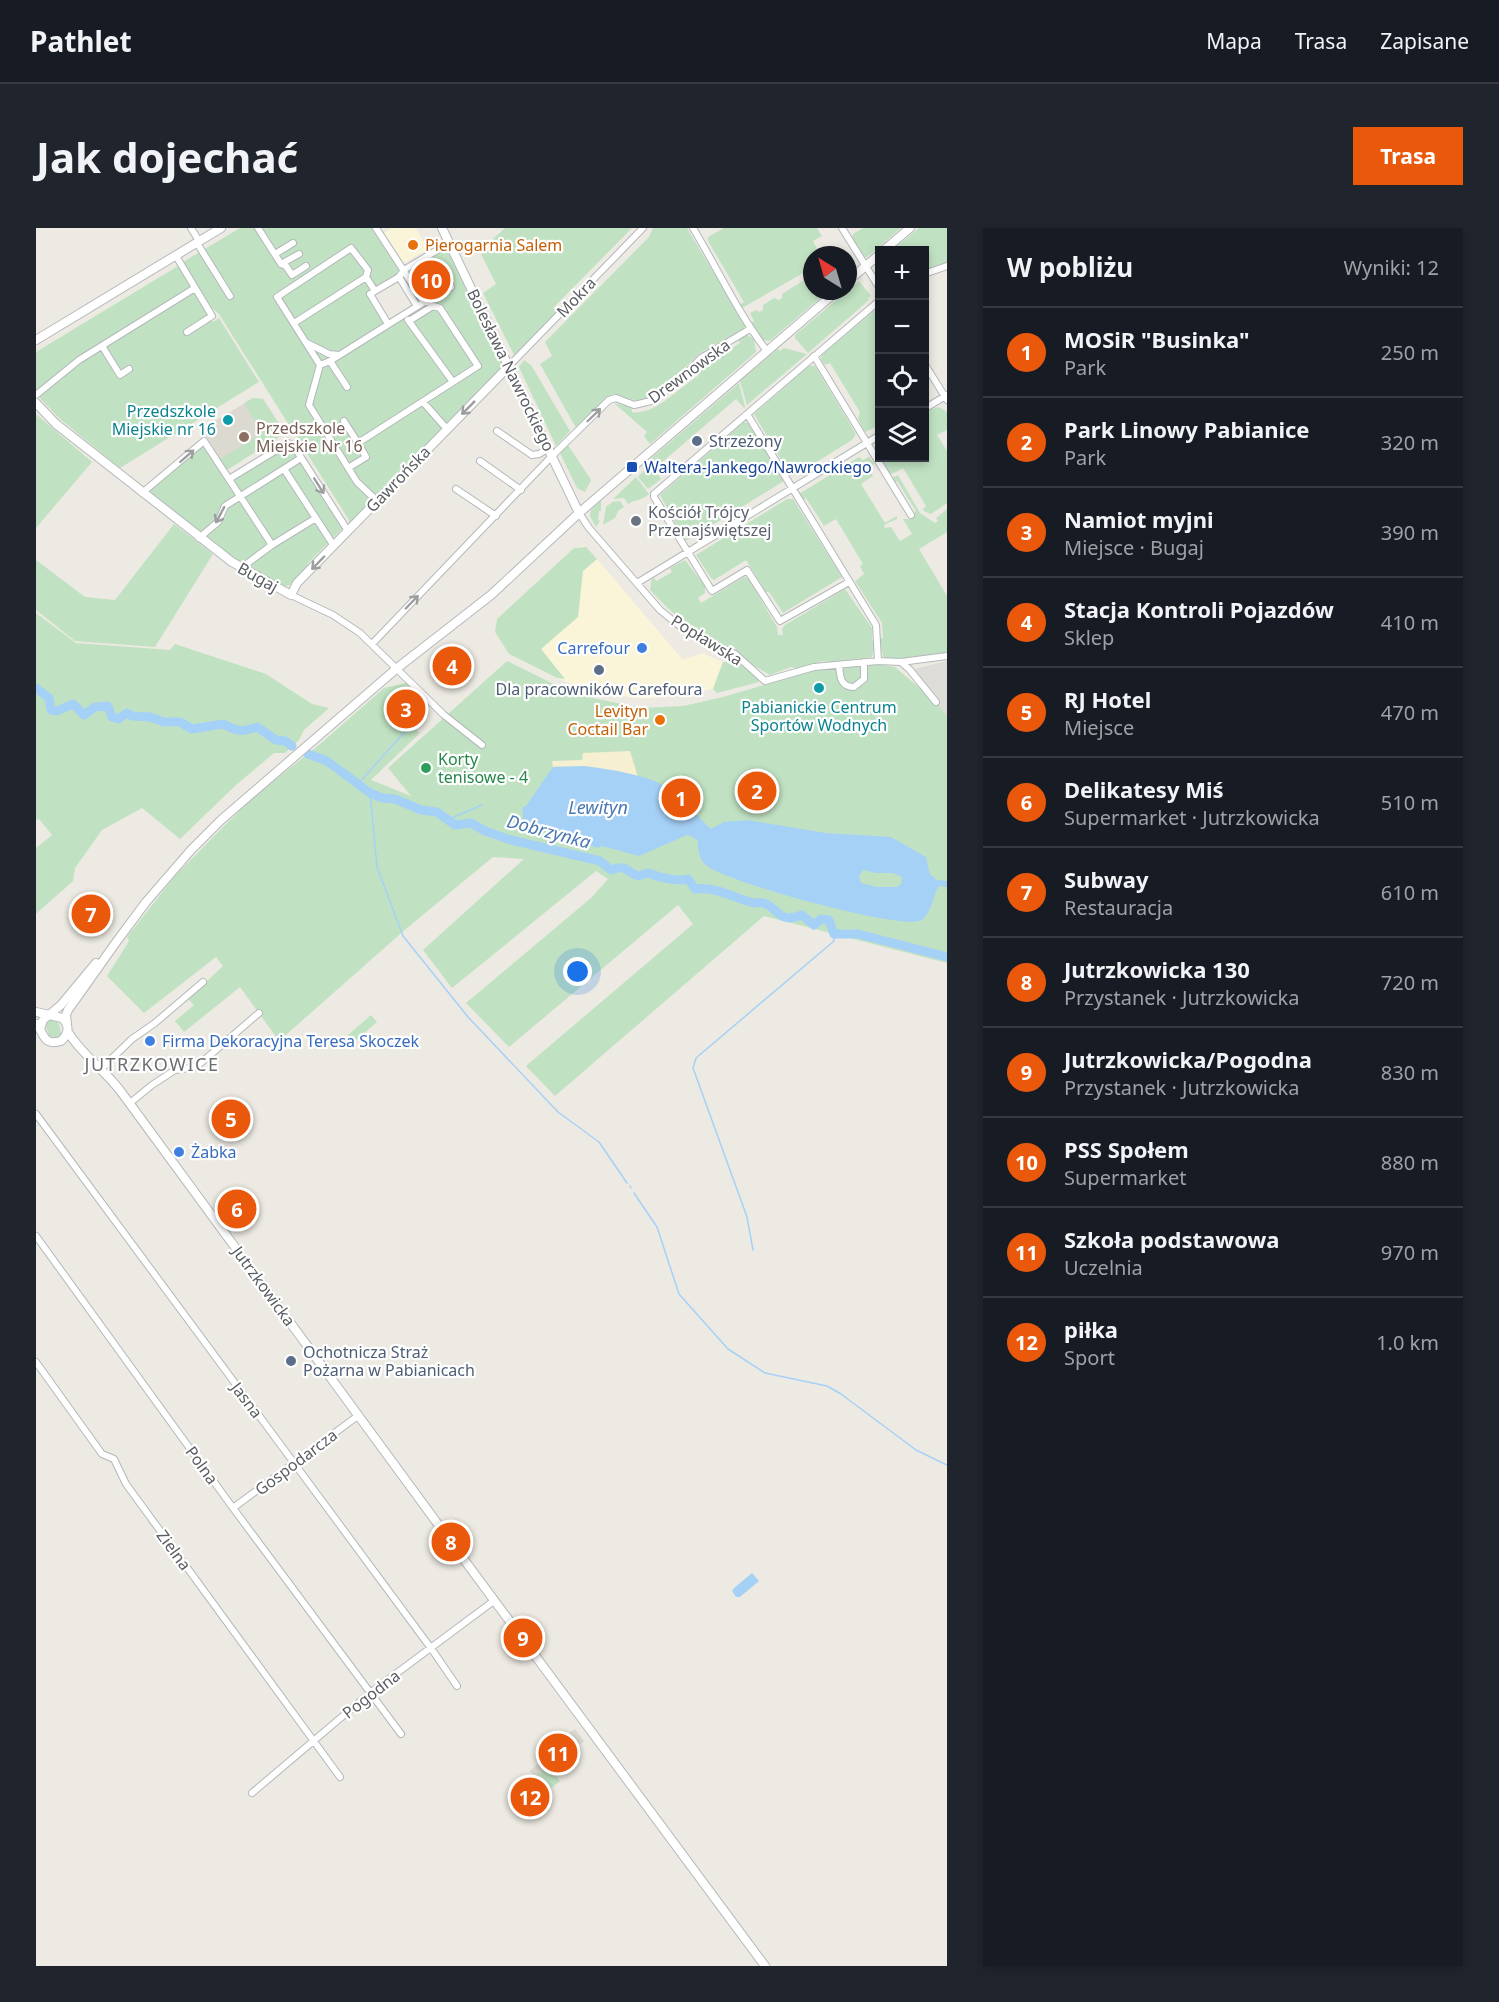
<!DOCTYPE html>
<html lang="pl">
<meta charset="utf-8">
<style>
:root{--surface:#171b24;--page:#20242c;--text:#f1f3f6;--muted:#9ea1a6;--line:#363941;--accent:#ea580c}
body{margin:0;font-family:"Noto Sans",sans-serif;background:var(--page);color:var(--text)}
.controls{position:absolute;right:18px;top:18px;display:grid;overflow:hidden;border-radius:0px;box-shadow:0 3px 9px #0003}
.controls button{width:54px;height:54px;display:grid;place-items:center;padding:0;border:0;border-bottom:2px solid var(--line);background:var(--surface);color:var(--text);font:30px sans-serif}
.compass{position:absolute;left:767px;top:18px;width:54px;height:54px;border-radius:50%;background:var(--surface);box-shadow:0 3px 9px #0003;rotate:323deg}
.you{position:absolute;left:542px;top:744px;width:21px;height:21px;margin:-15px;border:4px solid #fff;border-radius:50%;background:#1a73e8;box-shadow:0 0 0 9px #1a73e833}
.badge{display:grid;place-items:center;width:39px;height:39px;border-radius:50%;background:var(--accent);color:#fff;font-size:20px;font-weight:700}
.pin{position:absolute;translate:-50% -50%;border:3px solid #fff;box-shadow:0 2px 6px #0006}
.list{margin:0;padding:0;list-style:none}
h2{display:flex;justify-content:space-between;align-items:center;height:78px;margin:0;padding:0 24px;font-size:26px}
h2 small{font-size:20px;font-weight:400;color:var(--muted)}
.list li{display:grid;grid-template-columns:39px 1fr auto;gap:18px;align-items:center;box-sizing:border-box;height:90px;padding:0 24px;border-top:2px solid var(--line)}
.list b{display:block;font-size:22px;white-space:nowrap}
.list p{margin:0;font-size:20px;white-space:nowrap;color:var(--muted)}
.list em{font-size:20px;font-style:normal;color:var(--muted)}
.icon{flex:none;width:33px;height:33px;fill:none;stroke:currentColor;stroke-width:2;stroke-linecap:round;stroke-linejoin:round}
.map{position:relative;flex:none;width:911px;height:1738px;overflow:hidden;border-radius:0px}
header{display:flex;align-items:center;gap:36px;box-sizing:border-box;height:84px;padding:0 30px;background:var(--surface);border-bottom:2px solid var(--line)}
header strong{font-size:28px}
nav{display:flex;gap:33px;margin-inline-start:auto;font-size:21px}
.intro{display:flex;align-items:center;justify-content:space-between;box-sizing:border-box;height:144px;padding:0 36px}
h1{margin:0;font-size:42px}
.button{padding:15px 27px;border-radius:0px;background:var(--accent);color:#fff;font-size:21px;font-weight:700}
main{display:flex;gap:36px;padding:0 36px}
aside{flex:1;background:var(--surface);border-radius:0px;box-shadow:0 3px 9px #0003}
.map>svg:first-child{display:block}
.commercial{fill:#faf4d8}
.industrial{fill:#dddcd6}
.education{fill:#dbd9d0}
.green{fill:#c0e2c2}
.sand{fill:#f6efd2}
.water{fill:#a6d1f7;fill-rule:evenodd}
.lines{fill:none;stroke-linecap:round;stroke-linejoin:round}
.stream{stroke:#a6d1f7;stroke-width:1.5}
.canal{stroke:#a6d1f7;stroke-width:6}
.river{stroke:#a6d1f7;stroke-width:9}
.street-casing{stroke:#b4b7bb;stroke-width:8}
.secondary-casing{stroke:#b6b8bd;stroke-width:10}
.street{stroke:#fff;stroke-width:6}
.secondary{stroke:#fff;stroke-width:8}
.oneway{stroke:#9c9ea0}
.food-dot{fill:#e8710a;stroke:#fff;stroke-width:2}
.culture-dot{fill:#0f9aa8;stroke:#fff;stroke-width:2}
.education-dot{fill:#8d6e63;stroke:#fff;stroke-width:2}
.service-dot{fill:#5c6f8a;stroke:#fff;stroke-width:2}
.transit-dot{fill:#1a4fb4;stroke:#fff;stroke-width:2}
.worship-dot{fill:#6b7280;stroke:#fff;stroke-width:2}
.shop-dot{fill:#3f7fe0;stroke:#fff;stroke-width:2}
.leisure-dot{fill:#2e9e5b;stroke:#fff;stroke-width:2}
.labels{text-anchor:middle;dominant-baseline:central;stroke-width:4.5;stroke-linejoin:round;paint-order:stroke}
.food-label{font-size:16px;fill:#c56008;stroke:#fff;text-anchor:start}
.street-label{font-size:16px;fill:#5a5d61;stroke:#fff}
.culture-label{font-size:16px;fill:#0d838f;stroke:#fff;text-anchor:end}
.education-label{font-size:16px;fill:#785e54;stroke:#fff;text-anchor:start}
.service-label{font-size:16px;fill:#4e5e75;stroke:#fff;text-anchor:start}
.transit-label{font-size:16px;fill:#164399;stroke:#fff;text-anchor:start}
.worship-label{font-size:16px;fill:#5b616d;stroke:#fff;text-anchor:start}
.shop-label{font-size:16px;fill:#366cbe;stroke:#fff;text-anchor:start}
.leisure-label{font-size:16px;fill:#27864d;stroke:#fff;text-anchor:start}
.water-label{font-size:18px;font-style:italic;fill:#4977b0;stroke:#fff}
.neighbourhood-label{font-size:18px;letter-spacing:1.5px;fill:#6b6f73;stroke:#fff}
</style>
<header>
<strong>Pathlet</strong>
<nav><a>Mapa</a><a>Trasa</a><a>Zapisane</a></nav>
</header>
<div class="intro"><h1>Jak dojechać</h1><a class="button">Trasa</a></div>
<main>
<div class="map">
<svg width="911" height="1738" viewBox="0 0 911 1738">
<rect width="100%" height="100%" fill="#eceae2"/>
<!-- commercial -->
<path class="commercial" d="M355 0H380L392 21 368 35 348 5Z
M548 318 561 331 647 432 666 425 687 434 677 461 648 467 608 471 579 467 554 462 520 450 473 426 459 404 461 391 538 320Z"/>
<!-- industrial -->
<path class="industrial" d="M911 433V488L874 442Z"/>
<!-- education -->
<path class="education" d="M217 170 227 171 249 205 191 242 166 201Z
M539 1501 548 1513 536 1522 535 1520 499 1549 494 1543 517 1522 523 1519 526 1522 532 1516 528 1509Z"/>
<!-- green -->
<path class="green" d="M204 0H337L363 42 359 48 332 66 352 98 417 60 395 29 409 20 411 21 433 64 429 66 448 104 452 103 466 131 465 141 368 242 365 240 347 259 349 261 312 300 313 292 183 86 175 79 147 34Z
M469 0H596L517 80 521 85 478 127 447 65 460 56 445 26 460 18 457 11Z
M617 0H651L710 99 664 125 631 157 604 174 577 166 540 200 504 136 516 128 509 114 613 9Z
M688 0H781L786 8 777 13 784 27H776V40L706 80 703 77 708 74 672 13V9Z
M827 0H865L831 29H827L816 10 817 6Z
M883 0H911V34L889 42 888 22H856Z
M142 38 177 94 183 90 223 154 84 240 24 191 0 166V124Z
M776 47V63H792L735 112C723 115 719 104 714 95L718 93 714 85 720 82 723 84 727 82V77L738 70 743 72 746 70V66Z
M823 53 835 68 832 70 833 72 772 125 759 110V107Z
M840 81H844L843 197 829 204 822 191 824 184 794 135 789 137 785 131 786 127Z
M711 107 718 111 720 124 614 216 608 208 611 204 578 175 595 179 596 184C618 188 644 159 662 148L660 144 675 132V130L688 122 690 124 704 115 702 111Z
M748 120 771 126 711 177 704 153 742 121 744 123Z
M488 132 495 137 534 203 520 218 483 139Z
M773 138H779L820 206 816 212 758 248 754 247 718 186Z
M703 155 709 179 708 180 700 171 618 241 625 251 612 261 602 249 608 242 607 240 611 234Z
M217 170 227 171 249 205 191 242 184 231 226 205 208 175Z
M903 179 911 184V202L901 207 911 223V275L895 286 888 283 887 281 890 278 867 240 854 247 840 225 843 223 844 230H888L889 183Z
M0 186 56 234 0 300Z
M708 194 712 195 748 253 652 312H649L624 267Z
M253 217H255L307 300 271 336 274 339 257 356 247 359 199 331 113 263 166 218 170 220 192 254Z
M532 217 555 252 549 264 541 260 524 225Z
M823 229 827 232 833 229 838 235 834 242 837 248 825 256 849 295 861 288V291L848 297 849 300 855 299 864 313 876 306 867 291H873L878 289 876 286 880 283 861 253 858 255 855 250 862 247 884 285 899 295 902 293 900 290 911 281V304L883 321 911 368V425L866 432 848 431 843 410H847L846 395 819 353 828 346 824 338 827 336 800 291 788 298 770 270 767 272 763 266Z
M600 249 613 266C605 273 600 271 592 276L588 270 577 271Z
M751 271H757L806 349 747 385 733 364H730L710 332 678 352 675 350 660 327Z
M565 272V283H563L562 292 564 293 560 299 554 288 555 282Z
M584 273 588 279 582 283 579 290 567 297 570 279 576 274Z
M138 296 177 326 119 419 39 413 0 382V332L49 369 79 372Z
M550 319 561 331 547 343 542 389 505 421 529 451 521 450 473 426 459 404 461 391 538 320Z
M649 332 669 358V365L662 370 665 375 708 349 712 350 741 399 742 407H747L746 401 749 397 809 361 836 400V412L839 416 836 429 794 434 786 433 762 441 755 439 734 447 713 435 702 425H699L700 420C664 413 638 387 614 362L616 349 621 353 636 344 634 340Z
M0 385 40 415 134 422 139 416 230 446 276 476 293 480 268 502 263 512 249 525H238L200 557 144 611 106 580 66 602 39 640 37 653 0 686V620L16 607 3 591 0 592Z
M471 433 532 463 552 469 606 480 647 478 687 469 780 442 834 435 859 439 900 474 911 488V735L728 688 519 868 490 838 657 696 642 677 473 819 430 775 555 670 572 651 560 643 416 760 387 722 488 631 457 629 371 700 243 813 204 759 148 804 139 793 158 777 152 771 187 738 180 729 108 785 71 748 93 713 91 709 139 648 190 596 226 562 283 517 348 460 370 455 373 458 354 479 384 505 335 552 375 568 352 540Z
M687 434C702 434 717 440 723 454L681 465 677 461Z
M335 787 341 794 318 814 312 807Z
M14 791 22 793 26 807 22 810 13 808 9 795Z
M510 1540 514 1544 516 1543 524 1553 513 1562 501 1547Z
M501 1550 514 1566 487 1587 475 1571Z"/>
<!-- sand -->
<path class="sand" d="M594 523 602 549C573 541 546 538 517 539L516 533 546 532 547 525Z"/>
<!-- water -->
<path class="water" d="M547 538C573 541 618 547 639 565 652 575 663 590 675 601L688 594 711 592 790 605 855 609 890 629 894 646 904 655 903 658C896 668 895 690 883 693 857 700 694 655 671 638 663 632 662 623 662 613L655 608 651 607 603 628 566 618 562 620 489 597C484 591 489 586 486 580L490 578 517 539ZM827 642 840 645H857L866 649V654L862 659H841L825 655 823 648Z
M716 1345 723 1353 704 1369H700L696 1363 698 1360Z"/>
<g class="lines">
<!-- stream -->
<path class="stream" d="M322 556 391 479
M334 565 341 639 367 708 432 789 522 884 563 914 591 955
M411 592 446 577
M594 958 595 960
M598 965 621 999 643 1066 692 1121 729 1145 791 1158 805 1166 880 1222 911 1237
M717 1022 711 989 657 840 660 830 798 713V706"/>
<!-- canal -->
<path class="canal" d="M904 655 911 656"/>
<!-- river -->
<path class="river" d="M0 460 13 470 15 482 21 483 37 476 48 487 59 479 72 478 76 489 82 491 91 485 96 488 114 489 128 494H144L156 501 187 496C202 504 205 504 221 499L240 512 249 513 256 518
M272 526 291 533 334 565 346 570 359 571 385 582 401 584 419 597 435 595 449 603 475 612 564 633 575 642C591 636 589 643 602 648L612 645C622 649 641 654 652 651L659 661C678 658 697 669 714 674 718 676 724 674 728 675 743 681 743 696 766 687L778 697 785 691 793 692 798 706H822L911 729"/>
<defs>
<path id="street" d="M155 0 163 13
M222 0 245 36 250 38 256 47 270 38
M340 0 388 74
M657 0C681 40 703 87 731 123
M806 0 844 61
M161 15 194 68
M239 26 257 15
M140 28 176 88 151 104
M245 36 263 26
M888 46 911 38
M363 49 381 78
M339 63 363 49 368 42 413 15
M372 92 417 154
M258 95 330 49
M271 115 293 126 303 127
M66 118 84 147 93 141
M778 128 875 287
M294 133 311 159
M888 135 911 172
M284 137 241 69 315 20 332 42 330 49 339 63 334 66 352 96
M473 138 607 0
M0 167 43 132 159 60
M387 174 411 201
M888 181 911 167
M711 186 840 397 842 433
M308 193 322 215
M461 203 496 227 503 226 512 221
M444 233 485 262
M312 240 330 229 322 215 442 138 404 80 397 78 373 93
M248 241 298 318
M193 251 252 215 257 217 312 303
M420 261 460 288
M106 265 168 213 236 317
M341 273 321 254 273 177 284 137 294 133 388 74H392L415 59
M543 285 553 300 624 382 645 399 661 409 699 426 729 453 778 439 842 433 865 434 911 428
M163 310 182 294 189 278 265 230
M205 340 236 317 280 290
M813 354 744 393 711 342 676 363 618 269V266L844 72
M601 355 844 207
M255 367 297 387 324 405 408 487 446 517
M336 416 516 228 573 172 580 170 598 177 615 173 644 152 665 130 714 101
M865 434 874 442 900 474
M803 437C804 448 804 459 818 459L828 451V434
M66 840 96 811 119 795 167 754
M94 875 116 857 139 842 160 839 223 785
M0 886 397 1423 421 1458
M0 1008 197 1280 365 1506
M0 1134 66 1226 78 1231 90 1256 304 1549
M197 1280 323 1187
M216 1565 334 1465 459 1372"/>
<path id="secondary" d="M406 0 543 285
M848 22 874 0
M812 53 844 26
M0 112 185 0
M0 175 20 196 196 334 255 367 261 355 473 138
M0 784 26 790C34 797 33 806 25 813 8 818 8 807 1 796
M31 796 30 787 32 782 81 713 110 674 155 622 185 592 360 441 455 367 543 285 801 63
M4 801 7 792 25 777 60 735
M32 804C46 827 70 843 86 865L415 1314 729 1738"/>
</defs>
<!-- street casing -->
<use href="#street" class="street-casing"/>
<!-- secondary casing -->
<use href="#secondary" class="secondary-casing"/>
<!-- street -->
<use href="#street" class="street"/>
<!-- secondary -->
<use href="#secondary" class="secondary"/>
</g>
<!-- one-way arrows -->
<defs><path id="oneway-shaft" d="M-6 0H5M1.5-3L5.5 0L1.5 3" fill="none" stroke-width="1.6" stroke-linecap="round" stroke-linejoin="round" transform="scale(1.5)"/></defs>
<g class="oneway">
<use href="#oneway-shaft" transform="translate(432 180) rotate(135)"/>
<use href="#oneway-shaft" transform="translate(558 187) rotate(-44)"/>
<use href="#oneway-shaft" transform="translate(151 228) rotate(-41)"/>
<use href="#oneway-shaft" transform="translate(283 258) rotate(58)"/>
<use href="#oneway-shaft" transform="translate(184 287) rotate(118)"/>
<use href="#oneway-shaft" transform="translate(282 335) rotate(134)"/>
<use href="#oneway-shaft" transform="translate(376 374) rotate(-46)"/>
</g>
<!-- markers -->
<g class="food-dot">
<circle cx="377" cy="17" r="6"/>
<circle cx="624" cy="492" r="6"/>
</g>
<g class="culture-dot">
<circle cx="192" cy="192" r="6"/>
<circle cx="783" cy="460" r="6"/>
</g>
<circle class="education-dot" cx="208" cy="209" r="6"/>
<g class="service-dot">
<circle cx="661" cy="213" r="6"/>
<circle cx="563" cy="442" r="6"/>
<circle cx="255" cy="1133" r="6"/>
</g>
<rect class="transit-dot" x="590" y="233" width="12" height="12" rx="3"/>
<circle class="worship-dot" cx="600" cy="293" r="6"/>
<g class="shop-dot">
<circle cx="606" cy="420" r="6"/>
<circle cx="114" cy="813" r="6"/>
<circle cx="143" cy="924" r="6"/>
</g>
<circle class="leisure-dot" cx="390" cy="540" r="6"/>
<g class="labels">
<!-- food labels -->
<g class="food-label">
<text x="389" y="17">Pierogarnia Salem</text>
<text x="612" y="483" text-anchor="end">Levityn<tspan x="612" dy="18">Coctail Bar</tspan></text>
</g>
<!-- street labels -->
<g class="street-label">
<text transform="translate(540 69) rotate(-46)">Mokra</text>
<text transform="translate(475 142) rotate(64)">Bolesława Nawrockiego</text>
<text transform="translate(653 143) rotate(-36)">Drewnowska</text>
<text transform="translate(362 251) rotate(-46)">Gawrońska</text>
<text transform="translate(222 349) rotate(29)">Bugaj</text>
<text transform="translate(671 412) rotate(32)">Popławska</text>
<text transform="translate(228 1058) rotate(54)">Jutrzkowicka</text>
<text transform="translate(211 1172) rotate(53)">Jasna</text>
<text transform="translate(260 1234) rotate(-37)">Gospodarcza</text>
<text transform="translate(166 1237) rotate(54)">Polna</text>
<text transform="translate(138 1322) rotate(54)">Zielna</text>
<text transform="translate(335 1466) rotate(-38)">Pogodna</text>
</g>
<!-- culture labels -->
<g class="culture-label">
<text x="180" y="183">Przedszkole<tspan x="180" dy="18">Miejskie nr 16</tspan></text>
<text x="783" y="479" text-anchor="middle">Pabianickie Centrum<tspan x="783" dy="18">Sportów Wodnych</tspan></text>
</g>
<!-- education labels -->
<g class="education-label">
<text x="220" y="200">Przedszkole<tspan x="220" dy="18">Miejskie Nr 16</tspan></text>
</g>
<!-- service labels -->
<g class="service-label">
<text x="673" y="213">Strzeżony</text>
<text x="563" y="461" text-anchor="middle">Dla pracowników Carefoura</text>
<text x="267" y="1124">Ochotnicza Straż<tspan x="267" dy="18">Pożarna w Pabianicach</tspan></text>
</g>
<!-- transit labels -->
<g class="transit-label">
<text x="608" y="239">Waltera-Jankego/Nawrockiego</text>
</g>
<!-- worship labels -->
<g class="worship-label">
<text x="612" y="284">Kościół Trójcy<tspan x="612" dy="18">Przenajświętszej</tspan></text>
</g>
<!-- shop labels -->
<g class="shop-label">
<text x="594" y="420" text-anchor="end">Carrefour</text>
<text x="126" y="813">Firma Dekoracyjna Teresa Skoczek</text>
<text x="155" y="924">Żabka</text>
</g>
<!-- leisure labels -->
<g class="leisure-label">
<text x="402" y="531">Korty<tspan x="402" dy="18">tenisowe - 4</tspan></text>
</g>
<!-- water labels -->
<g class="water-label">
<text x="562" y="579">Lewityn</text>
<text transform="translate(513 603) rotate(15)">Dobrzynka</text>
</g>
<!-- neighbourhood labels -->
<g class="neighbourhood-label">
<text x="116" y="836">JUTRZKOWICE</text>
</g>
</g>
</svg>
<div class="controls">
<button>+</button>
<button>−</button>
<button><svg class="icon" aria-label="locate" viewBox="0 0 24 24"><circle cx="12" cy="12" r="6"/><path d="M12 2v4M12 18v4M2 12h4M18 12h4"/></svg></button>
<button><svg class="icon" aria-label="layers" viewBox="0 0 24 24"><path d="M12 4l9 5-9 5-9-5zM3 14l9 5 9-5"/></svg></button>
</div>
<svg class="compass" viewBox="-18 -18 36 36"><path d="M0-13l5 13h-10z" fill="#e53935"/><path d="M0 13l5-13h-10z" fill="#9ea1a6"/></svg>
<div class="you"></div>
<div class="pin badge" style="left:645px;top:570px">1</div>
<div class="pin badge" style="left:721px;top:563px">2</div>
<div class="pin badge" style="left:370px;top:481px">3</div>
<div class="pin badge" style="left:416px;top:438px">4</div>
<div class="pin badge" style="left:195px;top:891px">5</div>
<div class="pin badge" style="left:201px;top:981px">6</div>
<div class="pin badge" style="left:55px;top:686px">7</div>
<div class="pin badge" style="left:415px;top:1314px">8</div>
<div class="pin badge" style="left:487px;top:1410px">9</div>
<div class="pin badge" style="left:395px;top:52px">10</div>
<div class="pin badge" style="left:522px;top:1525px">11</div>
<div class="pin badge" style="left:494px;top:1569px">12</div>
</div>
<aside>
<h2>W pobliżu<small>Wyniki: 12</small></h2>
<ul class="list">
<li><span class="badge">1</span><div><b>MOSiR &quot;Businka&quot;</b><p>Park</p></div><em>250 m</em></li>
<li><span class="badge">2</span><div><b>Park Linowy Pabianice</b><p>Park</p></div><em>320 m</em></li>
<li><span class="badge">3</span><div><b>Namiot myjni</b><p>Miejsce · Bugaj</p></div><em>390 m</em></li>
<li><span class="badge">4</span><div><b>Stacja Kontroli Pojazdów</b><p>Sklep</p></div><em>410 m</em></li>
<li><span class="badge">5</span><div><b>RJ Hotel</b><p>Miejsce</p></div><em>470 m</em></li>
<li><span class="badge">6</span><div><b>Delikatesy Miś</b><p>Supermarket · Jutrzkowicka</p></div><em>510 m</em></li>
<li><span class="badge">7</span><div><b>Subway</b><p>Restauracja</p></div><em>610 m</em></li>
<li><span class="badge">8</span><div><b>Jutrzkowicka 130</b><p>Przystanek · Jutrzkowicka</p></div><em>720 m</em></li>
<li><span class="badge">9</span><div><b>Jutrzkowicka/Pogodna</b><p>Przystanek · Jutrzkowicka</p></div><em>830 m</em></li>
<li><span class="badge">10</span><div><b>PSS Społem</b><p>Supermarket</p></div><em>880 m</em></li>
<li><span class="badge">11</span><div><b>Szkoła podstawowa</b><p>Uczelnia</p></div><em>970 m</em></li>
<li><span class="badge">12</span><div><b>piłka</b><p>Sport</p></div><em>1.0 km</em></li>
</ul>
</aside>
</main>
